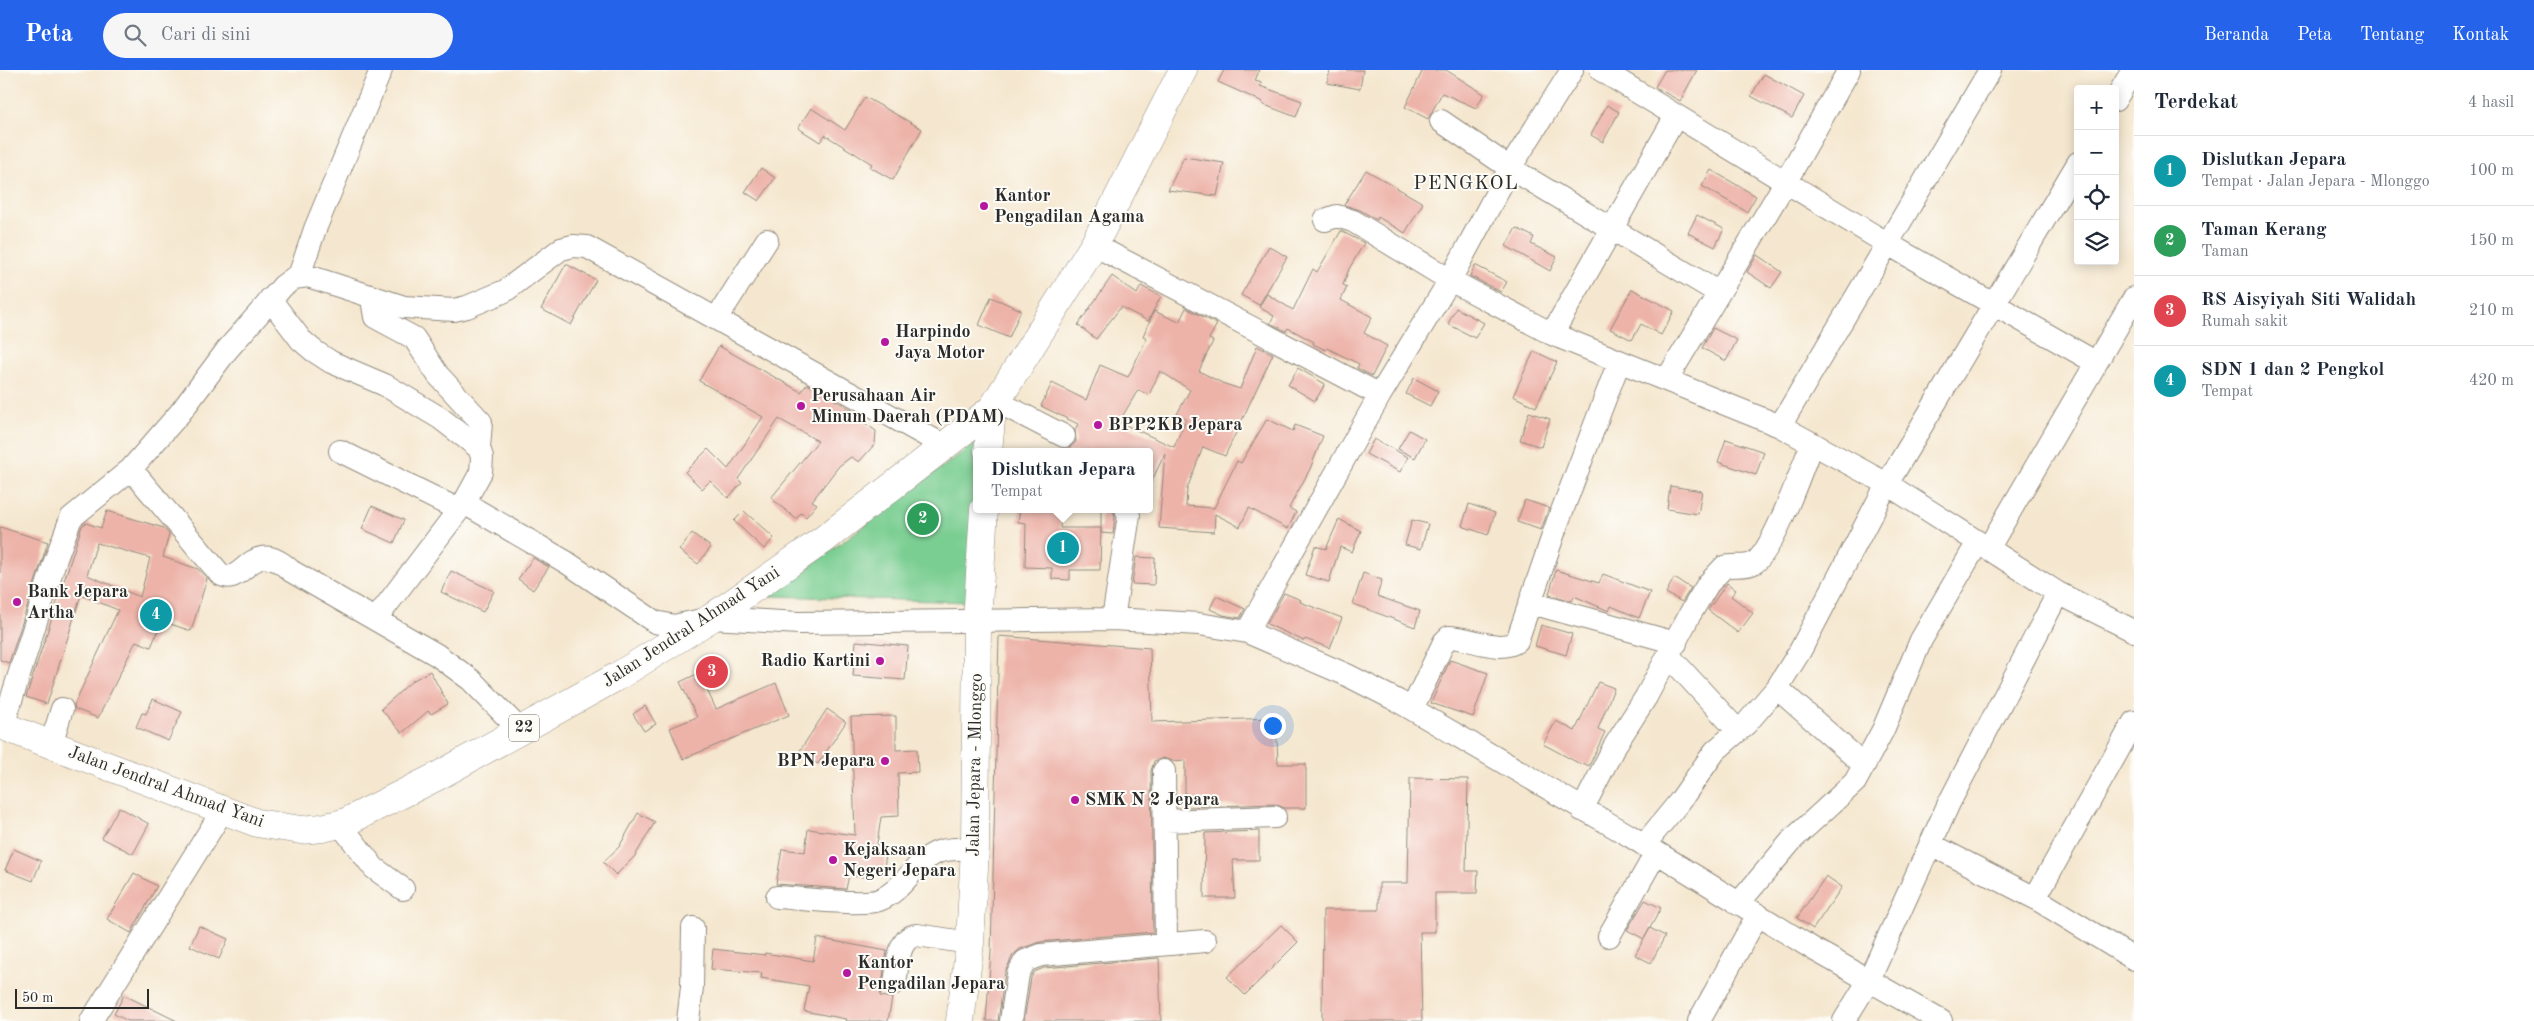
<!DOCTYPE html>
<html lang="id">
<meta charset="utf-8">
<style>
:root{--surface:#fff;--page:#f6f6f7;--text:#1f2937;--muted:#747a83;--line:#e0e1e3;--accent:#2563eb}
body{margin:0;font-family:"Old Standard TT",serif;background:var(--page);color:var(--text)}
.controls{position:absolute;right:15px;top:15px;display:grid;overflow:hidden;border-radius:5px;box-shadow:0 2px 12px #0003}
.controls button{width:45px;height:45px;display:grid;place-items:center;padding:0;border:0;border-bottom:1px solid var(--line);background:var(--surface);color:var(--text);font:25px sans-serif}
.scale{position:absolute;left:15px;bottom:12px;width:134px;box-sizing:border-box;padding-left:5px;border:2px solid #2b2b2b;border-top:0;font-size:14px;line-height:18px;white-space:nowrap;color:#2b2b2b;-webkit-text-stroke:4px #fdfcf7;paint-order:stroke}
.you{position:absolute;left:1272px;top:655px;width:18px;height:18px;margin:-12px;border:4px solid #fff;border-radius:50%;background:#1a73e8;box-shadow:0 0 0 8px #1a73e833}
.badge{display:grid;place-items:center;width:32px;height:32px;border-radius:50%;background:var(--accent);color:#fff;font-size:16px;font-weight:700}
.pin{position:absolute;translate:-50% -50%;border:2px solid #fff;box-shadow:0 1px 5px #0006}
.popup{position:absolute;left:973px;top:378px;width:180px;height:65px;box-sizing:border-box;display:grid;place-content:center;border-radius:5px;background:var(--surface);filter:drop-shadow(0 1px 4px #0005);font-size:16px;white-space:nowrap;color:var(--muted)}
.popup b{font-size:19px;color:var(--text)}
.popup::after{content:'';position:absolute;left:50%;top:100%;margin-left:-10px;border:10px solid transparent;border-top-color:var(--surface)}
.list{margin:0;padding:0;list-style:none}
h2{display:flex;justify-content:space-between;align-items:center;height:65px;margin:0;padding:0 20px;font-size:21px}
h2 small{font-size:16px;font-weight:400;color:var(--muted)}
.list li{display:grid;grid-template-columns:32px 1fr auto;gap:15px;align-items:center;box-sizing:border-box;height:70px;padding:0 20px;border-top:1px solid var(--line)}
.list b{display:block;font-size:19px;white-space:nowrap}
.list p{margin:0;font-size:16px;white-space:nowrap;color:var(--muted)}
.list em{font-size:16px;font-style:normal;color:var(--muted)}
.icon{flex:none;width:28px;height:28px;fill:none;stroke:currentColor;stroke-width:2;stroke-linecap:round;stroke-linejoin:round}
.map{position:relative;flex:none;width:2134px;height:951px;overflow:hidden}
header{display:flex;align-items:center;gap:30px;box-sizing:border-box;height:70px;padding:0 25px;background:var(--accent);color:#fff}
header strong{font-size:24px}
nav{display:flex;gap:28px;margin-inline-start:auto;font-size:18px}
.search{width:350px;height:45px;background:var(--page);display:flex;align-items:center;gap:12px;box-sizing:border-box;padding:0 18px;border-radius:28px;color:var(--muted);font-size:19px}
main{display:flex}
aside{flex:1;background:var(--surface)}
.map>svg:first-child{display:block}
.green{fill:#7ace92;stroke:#527c5e}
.building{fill:#edb3a9;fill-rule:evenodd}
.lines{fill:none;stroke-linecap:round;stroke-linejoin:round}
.minor-casing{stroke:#90897d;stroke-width:24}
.major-casing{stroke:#90897d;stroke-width:29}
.highway-casing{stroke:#90897d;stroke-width:29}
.minor{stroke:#fff;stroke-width:22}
.major{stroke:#fff;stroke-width:28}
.highway{stroke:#fff;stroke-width:28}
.poi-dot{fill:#b5179e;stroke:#fdfcf7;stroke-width:2}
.labels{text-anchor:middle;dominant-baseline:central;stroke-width:4;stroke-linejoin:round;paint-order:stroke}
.shield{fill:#fdfcf7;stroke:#6a6a68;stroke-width:1}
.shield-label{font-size:16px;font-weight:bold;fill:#2b2b2b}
.poi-label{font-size:18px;font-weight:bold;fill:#2b2b2b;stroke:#fdfcf7;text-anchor:start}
.street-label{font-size:18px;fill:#2b2b2b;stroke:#fdfcf7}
.quarter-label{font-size:20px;letter-spacing:1px;fill:#2b2b2b;stroke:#fdfcf7}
</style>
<header>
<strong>Peta</strong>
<div class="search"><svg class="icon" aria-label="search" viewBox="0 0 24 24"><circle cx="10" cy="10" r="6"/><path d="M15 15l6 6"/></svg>Cari di sini</div>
<nav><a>Beranda</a><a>Peta</a><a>Tentang</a><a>Kontak</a></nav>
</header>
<main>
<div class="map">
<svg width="2134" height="951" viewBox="0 0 2134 951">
<rect width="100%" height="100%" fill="#fdfcf7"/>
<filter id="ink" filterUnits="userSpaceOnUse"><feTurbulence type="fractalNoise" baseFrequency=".02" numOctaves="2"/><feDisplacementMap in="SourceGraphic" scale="10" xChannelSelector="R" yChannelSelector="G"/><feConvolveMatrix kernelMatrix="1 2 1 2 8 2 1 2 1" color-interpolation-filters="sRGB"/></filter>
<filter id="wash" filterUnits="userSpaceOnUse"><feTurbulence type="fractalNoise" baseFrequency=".0096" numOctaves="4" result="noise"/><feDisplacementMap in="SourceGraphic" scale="20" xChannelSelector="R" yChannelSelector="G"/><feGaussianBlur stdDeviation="1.12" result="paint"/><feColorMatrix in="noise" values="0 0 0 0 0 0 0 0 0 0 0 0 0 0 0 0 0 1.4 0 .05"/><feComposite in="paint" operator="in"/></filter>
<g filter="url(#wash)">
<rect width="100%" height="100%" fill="#f5e7cf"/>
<!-- green -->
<path class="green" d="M976 372 969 532 770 526Z"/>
<g id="blocks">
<!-- building -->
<path class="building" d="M1224 0H1259L1255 11 1262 13 1260 16 1302 31 1296 47 1262 34 1263 32 1218 12Z
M1330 0H1363L1360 19 1327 13Z
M1423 0H1446L1484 24 1476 38 1442 23 1428 49 1405 37Z
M1665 0H1697L1680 31 1655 17Z
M1764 4 1804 26 1792 48 1751 26Z
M865 27 922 59 893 110 870 97 872 94 825 65 820 72 798 58 811 38 845 60Z
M1607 35 1619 42 1603 72 1591 65Z
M1184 87 1224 93 1217 126 1168 120Z
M761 98 775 108 759 131 745 122Z
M1366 100 1423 133 1405 163 1378 147 1377 150 1360 140 1344 135Z
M1711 100 1756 126 1747 142 1702 116Z
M1697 145 1724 159 1715 177 1688 163Z
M1516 158 1534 167 1531 174 1557 187 1550 201 1506 176Z
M1341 161 1364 173 1349 199 1343 215 1347 217 1341 230 1372 247 1364 263 1387 276 1372 306 1357 298 1359 294 1327 278 1326 280 1313 274 1314 272 1288 258 1286 261 1270 253 1274 246 1259 237 1267 224 1293 240 1313 199 1317 202Z
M1269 176 1287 187 1259 235 1241 225Z
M1757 185 1782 202 1771 218 1747 202Z
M566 194 596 210 571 255 541 239Z
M1475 195 1507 212 1501 222 1470 206Z
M1112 206 1137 224 1141 216 1161 226 1148 251 1121 237 1096 269 1078 255Z
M1632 219 1674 241 1661 265 1641 254 1632 270 1610 259Z
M991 227 1021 240 1009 268 979 255Z
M1186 238 1217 254 1209 269 1213 271 1199 301 1222 313 1240 319 1257 276 1273 284 1225 386 1203 377 1187 419 1186 436 1214 438 1237 391 1241 393 1267 349 1293 361 1295 355 1323 366 1310 399 1289 438 1296 442 1288 459 1249 438 1240 457 1215 444 1214 462 1159 458 1165 383 1149 417V382H1064L1076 372 1075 360 1078 354 1041 336 1052 313 1086 330 1100 295 1128 307 1147 268 1143 266 1154 241 1179 252ZM1160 301 1190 320 1177 344 1186 349 1174 377 1119 352 1138 320 1149 325Z
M1456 238 1484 253 1475 268 1448 254Z
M1713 258 1737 270 1726 291 1702 278Z
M719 276 801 322 807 314 863 346 861 350 876 361 875 374 859 392 851 387 839 396 812 431 817 434 806 447 801 443 796 449 771 428 818 371 779 349 738 409 742 413 728 428 710 411 702 419 685 402 708 379 728 399 763 347 699 311Z
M1534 281 1557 292 1536 337 1513 326Z
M1298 298 1325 314 1315 331 1288 315Z
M1414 308 1438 321 1430 336 1406 324Z
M1529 342 1550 349 1541 377 1520 370Z
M1409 360 1425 369 1415 388 1398 379Z
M1374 369 1408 387 1400 402 1366 384Z
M1726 369 1764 382 1756 405 1718 392Z
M1670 416 1702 421 1698 444 1667 439Z
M1525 430 1549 438 1541 460 1517 452Z
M1469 434 1495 443 1488 465 1462 456Z
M372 436 404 450 394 473 362 459Z
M1020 439H1062L1060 458H1101L1100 500H1070V510L1052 509V498L1025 497 1026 453 1018 452Z
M1101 439H1113L1115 447 1113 464 1101 463Z
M107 441 164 458 169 464 163 487 198 499 207 509 191 561 162 551 151 577 136 571 98 648 75 639 74 635 118 540 81 525 47 634 26 627 82 456 86 453 101 458ZM97 473 150 488 140 527 87 505Z
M744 441 774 468 764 479 734 451Z
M1339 449 1361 461 1352 482 1340 477 1329 512 1305 505 1315 476 1326 479Z
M1412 450 1428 454 1421 479 1405 475Z
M0 457 48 472 9 593 0 590Z
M692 463 711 477 698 494 679 480Z
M1136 487 1155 488 1154 515 1132 514Z
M533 488 549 497 533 520 518 509Z
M1556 500 1599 513 1603 504 1650 522 1639 548 1611 536 1609 541 1574 526 1572 531 1549 524Z
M451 501 494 521 483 542 441 522Z
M1363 503 1382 510 1377 526 1420 541 1415 557 1353 534Z
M1674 508 1691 518 1682 532 1666 523Z
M1727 513 1736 520 1731 526 1753 543 1738 563 1708 540Z
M1284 523 1301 530 1300 532 1342 548 1330 578 1305 569 1304 571 1267 554Z
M1216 526 1245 539 1240 548 1223 545 1210 539Z
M1541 555 1572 564 1566 585 1535 576Z
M999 566 1150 578 1152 652 1276 648 1278 694H1306V738H1284L1275 734 1185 737V690L1172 691 1163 688 1154 691 1151 701 1153 862 1040 872 1020 879 1013 885 1005 902 998 951H986L991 882Z
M856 571 908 576 905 610 853 606Z
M1450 590 1488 603 1473 647 1431 633Z
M430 601 448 634 431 644 428 641 402 663 381 639 412 611Z
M699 603 716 639 776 613 789 645 683 689 670 658 697 647 680 612Z
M1598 612 1614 618 1598 659 1605 662 1589 696 1583 693 1582 695 1543 674 1556 651 1575 661Z
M153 629 182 642 168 671 136 657 142 643 146 644Z
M645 636 656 654 644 661 633 644Z
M827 639 846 652 818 694 799 682Z
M896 646V680L917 679 918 702 898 703 899 746 881 747 876 781 886 783 884 799 872 797 870 808 849 805 846 819 776 814 782 779 805 782 808 759 855 765 851 647Z
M1410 708 1468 709 1466 801H1478L1477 823H1435V862H1420L1422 951H1322L1323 840H1379V813H1408Z
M119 737 149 754 133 784 102 768Z
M638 743 655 752 635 786 616 805 603 792 619 777Z
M1259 761V790H1233L1235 828H1204L1205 763Z
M14 779 41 791 33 811 5 800Z
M134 803 157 816 131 863 107 849Z
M1826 806 1842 817 1813 859 1797 848Z
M1645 830 1661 838 1644 869 1627 860Z
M1281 855 1298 872 1245 925 1227 907Z
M199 856 228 869 219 889 190 876Z
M1650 858 1665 866 1651 893 1635 885Z
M817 868 887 881 880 926 892 928 888 951H845L846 949 804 941 809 916 761 908 762 903 711 899 713 879 765 885V883L813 891Z
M1159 888 1161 951H1024L1031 908 1034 902 1044 898Z
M124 925 177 951H128L114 944Z"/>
</g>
</g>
<g filter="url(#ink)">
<use href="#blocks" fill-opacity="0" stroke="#90897d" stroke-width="1"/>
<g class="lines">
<defs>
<path id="minor" d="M1601 0 1888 174 2095 292
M2115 30 2133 0
M1441 51 1510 98 1719 223 1785 113 1849 0
M1325 150 1337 146 1353 151 1450 210 1552 264 1780 356 1887 414 2058 523 2134 561
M1094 175 1380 325
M299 206 315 159 381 0
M270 229 301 270 314 281 331 292 385 315 440 348 479 378 482 387 481 402 464 433 376 549
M376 229 373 235 375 247 414 268 438 305 481 352 479 378
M717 248 767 170
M1552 264 1676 46
M1667 309 1719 223
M996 331 1064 366
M1780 356 1990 0
M340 381 457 439
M131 399 220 504C244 519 251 463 291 501L437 585 471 610 520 660
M464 433 566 492 655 552 674 556 711 548 799 553 1113 549 1199 554 1247 562 1347 605 1398 631 1630 766 1815 880 1941 951
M1988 479 2134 228
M1531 533 1676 573
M1113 549 1129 445 1126 439
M1247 562 1380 325 1450 210 1510 98 1572 0
M1669 586 1738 661
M1777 618 1864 695
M1412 639 1444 572 1449 567C1469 567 1500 584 1517 571L1557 454 1619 292
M3 656 54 494 71 448 131 399 180 343 227 280 283 216 294 208 308 206 404 237 454 240 467 237 505 221 561 179 573 176 587 177 943 375
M51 674 62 639
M1164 701 1166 874
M1582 740 1614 677 1646 627 1690 544 1708 514 1724 497C1734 494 1745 498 1754 493 1774 480 1802 398 1812 373
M1165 751 1275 747
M340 754 374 798 403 819
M1930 774 2035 828 2134 652
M1644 775 1680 731 1715 681 1746 654 1777 618 1800 581 1887 414 2078 93
M777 827C798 828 863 836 879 830 905 820 913 792 938 782 949 778 963 779 975 778
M2035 828 2134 889
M1738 834 1793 769 1855 712 1883 660 1921 570 1978 472
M1609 866 1656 783
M895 913C898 898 897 867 917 865L970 873
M91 951 223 740
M688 951 692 917 693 858
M1011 951 1018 904 1025 891 1041 885 1205 871
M1699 951 1757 846
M1844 951 1869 910 1949 733 2058 523"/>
<path id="major" d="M988 382 992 339
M960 951 970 873 975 778 977 552 984 439"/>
<path id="highway" d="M0 655 257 753 301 760 322 758 344 753 436 707 618 606 711 548 823 470 992 339 1094 175 1183 0"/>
</defs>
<!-- minor casing -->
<use href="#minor" class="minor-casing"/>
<!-- major casing -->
<use href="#major" class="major-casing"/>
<!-- highway casing -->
<use href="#highway" class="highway-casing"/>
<!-- minor -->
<use href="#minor" class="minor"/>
<!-- major -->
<use href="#major" class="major"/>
<!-- highway -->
<use href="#highway" class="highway"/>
</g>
</g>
<!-- markers -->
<g class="poi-dot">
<circle cx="984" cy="136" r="5"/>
<circle cx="885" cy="272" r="5"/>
<circle cx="801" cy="336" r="5"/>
<circle cx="1098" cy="355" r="5"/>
<circle cx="17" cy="532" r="5"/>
<circle cx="880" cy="591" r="5"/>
<circle cx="885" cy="691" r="5"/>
<circle cx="1075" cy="730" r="5"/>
<circle cx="833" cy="790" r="5"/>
<circle cx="847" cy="903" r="5"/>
</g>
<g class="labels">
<!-- shield labels -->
<rect class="shield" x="509" y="644.5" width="30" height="27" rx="4"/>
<g class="shield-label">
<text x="524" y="658">22</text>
</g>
<!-- poi labels -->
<g class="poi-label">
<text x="994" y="126">Kantor<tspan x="994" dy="21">Pengadilan Agama</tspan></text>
<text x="895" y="262">Harpindo<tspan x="895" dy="21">Jaya Motor</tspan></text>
<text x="811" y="326">Perusahaan Air<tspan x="811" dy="21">Minum Daerah (PDAM)</tspan></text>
<text x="1108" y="355">BPP2KB Jepara</text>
<text x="27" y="522">Bank Jepara<tspan x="27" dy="21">Artha</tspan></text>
<text x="870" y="591" text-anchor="end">Radio Kartini</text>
<text x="875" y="691" text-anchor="end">BPN Jepara</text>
<text x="1085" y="730">SMK N 2 Jepara</text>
<text x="843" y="780">Kejaksaan<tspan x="843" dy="21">Negeri Jepara</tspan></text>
<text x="857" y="893">Kantor<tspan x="857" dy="21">Pengadilan Jepara</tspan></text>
</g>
<!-- street labels -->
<g class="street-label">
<text transform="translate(691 557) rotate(-33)">Jalan Jendral Ahmad Yani</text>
<text transform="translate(975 695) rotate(-89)">Jalan Jepara - Mlonggo</text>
<text transform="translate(166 717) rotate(20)">Jalan Jendral Ahmad Yani</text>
</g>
<!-- quarter labels -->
<g class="quarter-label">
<text x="1466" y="114">PENGKOL</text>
</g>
</g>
</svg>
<div class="controls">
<button>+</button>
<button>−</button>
<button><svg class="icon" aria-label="locate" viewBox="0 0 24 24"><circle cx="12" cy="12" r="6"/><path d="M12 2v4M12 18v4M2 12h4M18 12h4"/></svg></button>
<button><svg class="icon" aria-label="layers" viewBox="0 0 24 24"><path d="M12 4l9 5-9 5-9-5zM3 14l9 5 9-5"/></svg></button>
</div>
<div class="scale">50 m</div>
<div class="you"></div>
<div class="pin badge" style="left:1063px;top:478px;background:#0f9aa8">1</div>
<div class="popup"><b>Dislutkan Jepara</b>Tempat</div>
<div class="pin badge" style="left:923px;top:449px;background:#2e9e5b">2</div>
<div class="pin badge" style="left:712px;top:602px;background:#e0444e">3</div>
<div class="pin badge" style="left:156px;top:545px;background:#0f9aa8">4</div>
</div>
<aside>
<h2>Terdekat<small>4 hasil</small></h2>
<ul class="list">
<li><span class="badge" style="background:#0f9aa8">1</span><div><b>Dislutkan Jepara</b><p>Tempat · Jalan Jepara - Mlonggo</p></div><em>100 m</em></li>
<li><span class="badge" style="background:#2e9e5b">2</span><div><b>Taman Kerang</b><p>Taman</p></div><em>150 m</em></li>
<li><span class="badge" style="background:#e0444e">3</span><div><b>RS Aisyiyah Siti Walidah</b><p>Rumah sakit</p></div><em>210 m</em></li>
<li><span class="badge" style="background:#0f9aa8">4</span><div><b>SDN 1 dan 2 Pengkol</b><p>Tempat</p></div><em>420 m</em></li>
</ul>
</aside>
</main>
